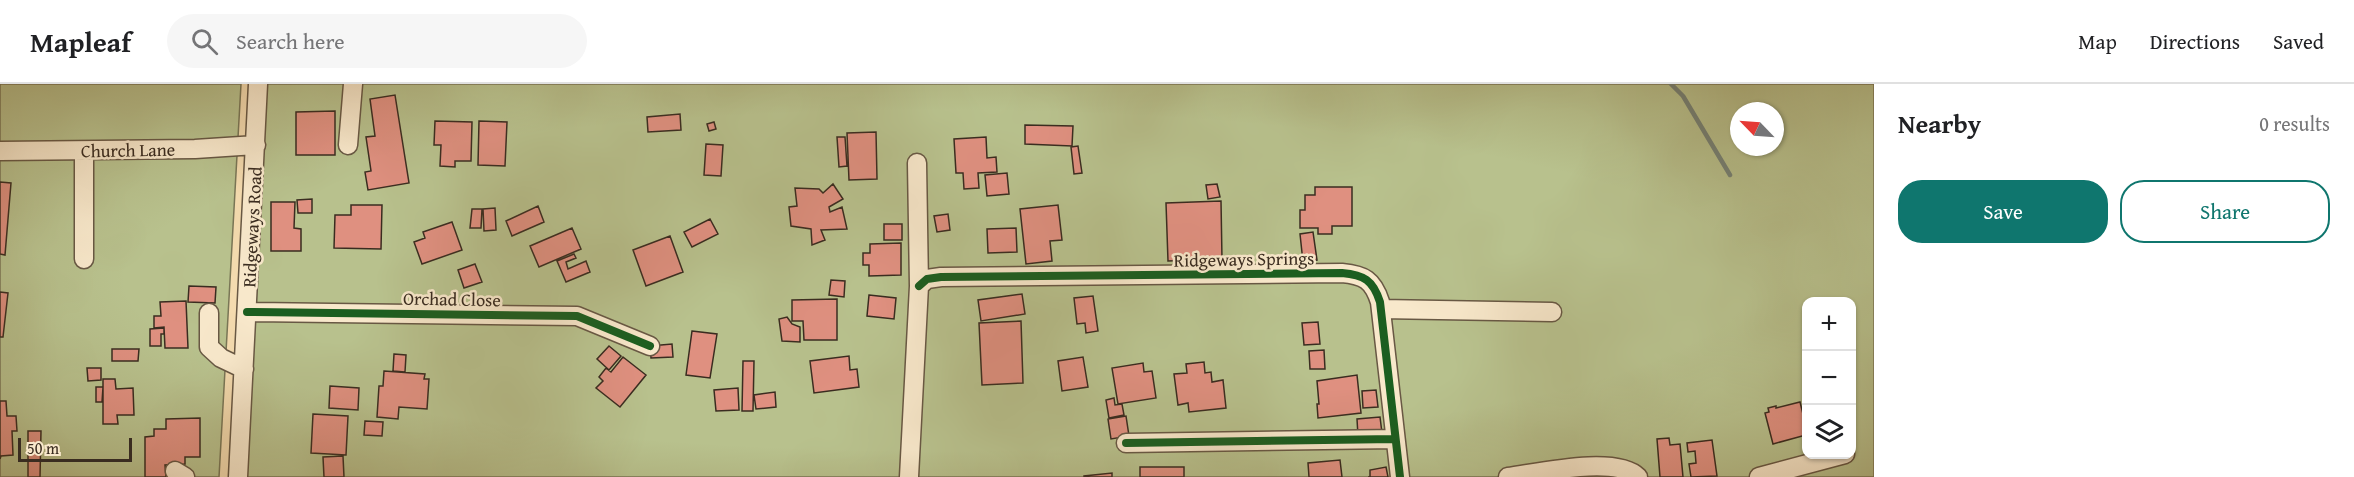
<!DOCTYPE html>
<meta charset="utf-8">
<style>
:root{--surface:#fff;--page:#f6f6f6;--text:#202124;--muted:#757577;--line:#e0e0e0;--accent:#0f766e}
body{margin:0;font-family:"Gentium Book Plus",serif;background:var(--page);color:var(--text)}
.controls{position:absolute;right:18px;bottom:18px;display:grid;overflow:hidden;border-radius:12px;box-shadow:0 2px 4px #0004}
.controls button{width:54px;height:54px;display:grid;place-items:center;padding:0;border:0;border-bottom:2px solid var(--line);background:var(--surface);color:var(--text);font:30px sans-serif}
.compass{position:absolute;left:1730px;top:18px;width:54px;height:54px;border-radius:50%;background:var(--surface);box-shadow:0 2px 4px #0004;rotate:295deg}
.scale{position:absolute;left:18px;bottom:15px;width:114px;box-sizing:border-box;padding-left:6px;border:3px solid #3a2c20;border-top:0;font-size:16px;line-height:21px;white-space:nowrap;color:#3a2c20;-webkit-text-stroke:4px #f8e8cb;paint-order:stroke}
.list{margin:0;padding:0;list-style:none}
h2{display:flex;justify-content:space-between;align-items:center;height:78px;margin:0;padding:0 24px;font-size:26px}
h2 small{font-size:20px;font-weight:400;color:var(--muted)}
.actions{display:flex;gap:12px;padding:18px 24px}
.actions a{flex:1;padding:14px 0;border:2px solid var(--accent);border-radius:24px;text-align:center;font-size:21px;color:var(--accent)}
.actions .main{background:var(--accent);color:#fff}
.icon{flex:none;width:33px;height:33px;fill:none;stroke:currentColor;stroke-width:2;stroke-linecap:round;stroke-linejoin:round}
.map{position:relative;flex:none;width:1874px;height:393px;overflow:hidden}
header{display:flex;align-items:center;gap:36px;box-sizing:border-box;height:84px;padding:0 30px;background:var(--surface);border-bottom:2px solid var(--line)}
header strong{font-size:28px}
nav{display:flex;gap:33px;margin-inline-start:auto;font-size:21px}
.search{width:420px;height:54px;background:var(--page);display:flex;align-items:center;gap:15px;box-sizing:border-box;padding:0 21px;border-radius:33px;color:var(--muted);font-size:22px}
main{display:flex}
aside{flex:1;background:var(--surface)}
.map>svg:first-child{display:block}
.green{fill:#b8c18d;stroke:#797656;stroke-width:1.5;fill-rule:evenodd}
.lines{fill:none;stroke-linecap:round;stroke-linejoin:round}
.stream{stroke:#758276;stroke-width:4.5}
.building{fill:#df9080;stroke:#3a2c20;stroke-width:1.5}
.minor-casing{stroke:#685844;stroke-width:21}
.minor{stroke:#f8e8cb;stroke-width:18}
.cycleway-casing{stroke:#f8e8cb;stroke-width:11}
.cycleway{stroke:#1b5e20;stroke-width:8}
.labels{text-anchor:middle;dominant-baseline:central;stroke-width:5;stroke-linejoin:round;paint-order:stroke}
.street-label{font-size:18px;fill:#3a2c20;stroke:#f8e8cb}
</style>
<header>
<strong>Mapleaf</strong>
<div class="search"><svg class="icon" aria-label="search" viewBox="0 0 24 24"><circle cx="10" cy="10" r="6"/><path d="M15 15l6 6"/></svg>Search here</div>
<nav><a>Map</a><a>Directions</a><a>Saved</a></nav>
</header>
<main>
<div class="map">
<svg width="1874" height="393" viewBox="0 0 1874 393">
<rect width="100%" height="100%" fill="#f4dbaf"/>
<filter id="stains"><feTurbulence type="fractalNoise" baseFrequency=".00333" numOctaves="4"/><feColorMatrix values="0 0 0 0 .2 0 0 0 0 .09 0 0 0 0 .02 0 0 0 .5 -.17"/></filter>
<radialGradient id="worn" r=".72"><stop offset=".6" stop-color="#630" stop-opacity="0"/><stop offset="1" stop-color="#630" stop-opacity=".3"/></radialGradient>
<!-- green -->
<path class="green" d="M0 0H241L219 393H0Z
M261 0H1874V393H245ZM1739 27H1775V63H1739ZM1806 218H1852V370H1806Z"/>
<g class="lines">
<!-- stream -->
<path class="stream" d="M1671 0 1683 12 1730 91"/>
</g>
<!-- building -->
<path class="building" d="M395 11 409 99 368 106 365 88 371 87 366 53 375 52 370 15Z
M335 27V71H296V28Z
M680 30 681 46 648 48 647 33Z
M435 37 472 38 471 77H455V83L440 82 441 61H434Z
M479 37 507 38 505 82 478 81Z
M714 38 716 45 709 47 707 40Z
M1025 41 1073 42 1072 62 1025 60Z
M876 48 877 95 849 96 847 49Z
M837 53H845L847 82 839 83Z
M986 53 987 74 996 73 997 88 978 89 979 104 964 105 963 89H956L954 55Z
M706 60 723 61 721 92 704 91Z
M1078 62 1082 89 1074 90 1071 63Z
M1007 89 1009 110 987 112 985 91Z
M0 98 11 99 5 171 0 170Z
M833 100 843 115 829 123 830 128 842 123 847 145 821 146 825 156 812 161 811 145 791 142 789 123 797 122 795 104 819 105 823 109Z
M1217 100 1220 113 1208 115 1206 101Z
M1315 103H1352V142H1332V150H1318V144H1300V126H1305V111H1315Z
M312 115V129H298L297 116Z
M1221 117 1222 175 1168 177 1166 119Z
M271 118H295L294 144 301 145V167H271Z
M351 121H382L381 165 334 164 335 131H351Z
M1058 121 1062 156 1050 157 1052 177 1026 180 1020 125Z
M538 122 544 138 512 152 506 137Z
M495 124 496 146 484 147 483 125Z
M472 125H482L481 144H470Z
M948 130 950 146 937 148 934 132Z
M710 135 718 150 692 163 684 148Z
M452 138 462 166 422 180 414 158 425 154 423 148Z
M884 140H902V156H884Z
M572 144 581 165 539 183 530 162Z
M1016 144 1017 168 988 169 987 145Z
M1313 148 1317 176 1303 178 1300 150Z
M670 152 683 188 646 202 633 166Z
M901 159V191L869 192V181H863V169H870V160Z
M574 170 576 174 566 178 568 185 586 177 590 188 566 198 557 177Z
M475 180 482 198 464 204 458 186Z
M831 196 845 197 844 213 829 211Z
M189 202 216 203 215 219 188 218Z
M0 208 8 209 3 253H0Z
M1022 210 1025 230 981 237 978 216Z
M869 211 896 214 894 235 867 232Z
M1093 212 1098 247 1086 249 1085 239 1077 240 1074 214Z
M837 215V256H804L803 237H792V216Z
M186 217 188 264H165L164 243 154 244V232H161L160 218Z
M787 233 792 240 800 243V258L782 257 779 235Z
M1021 237 1023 299 982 301 979 239Z
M1318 238 1320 260 1304 261 1302 239Z
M164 244V250H161V262H150V245Z
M692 247 717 250 710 294 686 291Z
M672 260 673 273 651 274 650 262Z
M609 262 621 272 609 286 597 275Z
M112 265H139L138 277H112Z
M1324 266 1325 285H1310L1309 267Z
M394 270 406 271 405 288 393 287Z
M849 272 850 286 857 285 859 303 814 309 810 277Z
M623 273 646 291 620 323 596 304 603 297 599 293 606 284 611 288Z
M1083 273 1088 303 1062 307 1058 277Z
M743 277H754L753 327H742Z
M1204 278 1205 289 1211 288 1212 298 1223 296 1226 324 1189 328 1188 319 1178 321 1174 290 1187 289 1186 280Z
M1143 279 1144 288 1152 287 1156 314 1118 320 1112 284Z
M87 284H101V296L88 297Z
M384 287 425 290 424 295H429L427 325 399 323 398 335 377 333 379 302H383Z
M1357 291 1361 329 1318 334 1317 320H1319L1317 297Z
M103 295H115L116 305 133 304 134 331H117L118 340H103Z
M330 302 359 304 358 326 329 324Z
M96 303H103L102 318H96Z
M738 304 739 326 716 327 714 306Z
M1376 306 1378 323 1363 324 1362 307Z
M775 308 776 323 756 325 754 311Z
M1114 314 1115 321 1122 320 1124 331 1109 334 1106 316Z
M0 317H6L7 332H16L17 347H12L13 371 1 372 0 375Z
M1800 318 1806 342V351L1773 360 1765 329 1769 328 1768 324 1776 322V324Z
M313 330 348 332 346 371 311 369Z
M1126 332 1129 352 1111 355 1108 335Z
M1380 333 1382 349 1358 352 1357 335Z
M200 334V373H185V380L165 381 166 393H145V353L154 352V345H166V335Z
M365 337 383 338 382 352 364 351Z
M28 347H41L40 393H28Z
M1669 354 1670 361 1680 360 1683 393H1660L1657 355Z
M1712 356 1717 392 1691 393 1689 380 1696 379 1695 367 1688 368 1687 359Z
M343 372 344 393H324L323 373Z
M1340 376 1342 393H1309L1308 379Z
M1140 383H1184V393H1140Z
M1386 383 1388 393H1368H1370V386Z
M1112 389V393H1084V392Z"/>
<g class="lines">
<defs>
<path id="minor" d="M348 61 353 0
M0 67 195 65 256 61
M84 67V175
M919 202 927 195 941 193 1342 189C1364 191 1373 196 1380 218L1400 393
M1381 225 1552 228
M247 228 577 232 650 262
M209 229V263L221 274 244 285
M1126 359 1395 355
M175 387 185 393
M238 393 258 0
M909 393 919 202 917 79
M1508 393C1538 389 1616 371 1638 393
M1759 393 1845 370"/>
</defs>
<!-- minor casing -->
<use href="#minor" class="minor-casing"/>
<!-- minor -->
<use href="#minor" class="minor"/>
<defs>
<path id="cycleway" d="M919 202 927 195 941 193 1342 189C1364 191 1373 196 1380 218L1400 393
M247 228 577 232 650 262
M1126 359 1395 355"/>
</defs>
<!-- cycleway casing -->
<use href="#cycleway" class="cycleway-casing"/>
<!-- cycleway -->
<use href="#cycleway" class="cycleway"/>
</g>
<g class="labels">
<!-- street labels -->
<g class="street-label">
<text transform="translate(128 66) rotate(-1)">Church Lane</text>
<text transform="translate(252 143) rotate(-87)">Ridgeways Road</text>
<text transform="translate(1244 175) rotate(-1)">Ridgeways Springs</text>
<text transform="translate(452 215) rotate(1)">Orchad Close</text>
</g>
</g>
<rect width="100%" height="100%" filter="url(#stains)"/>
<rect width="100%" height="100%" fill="url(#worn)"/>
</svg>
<div class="controls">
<button>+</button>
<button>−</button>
<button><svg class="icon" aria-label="layers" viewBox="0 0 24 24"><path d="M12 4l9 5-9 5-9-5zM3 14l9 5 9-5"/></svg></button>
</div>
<svg class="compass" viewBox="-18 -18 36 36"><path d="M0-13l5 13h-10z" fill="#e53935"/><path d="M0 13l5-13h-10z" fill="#757577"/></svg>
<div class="scale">50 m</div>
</div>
<aside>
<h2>Nearby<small>0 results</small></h2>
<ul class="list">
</ul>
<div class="actions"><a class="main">Save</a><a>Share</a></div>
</aside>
</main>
